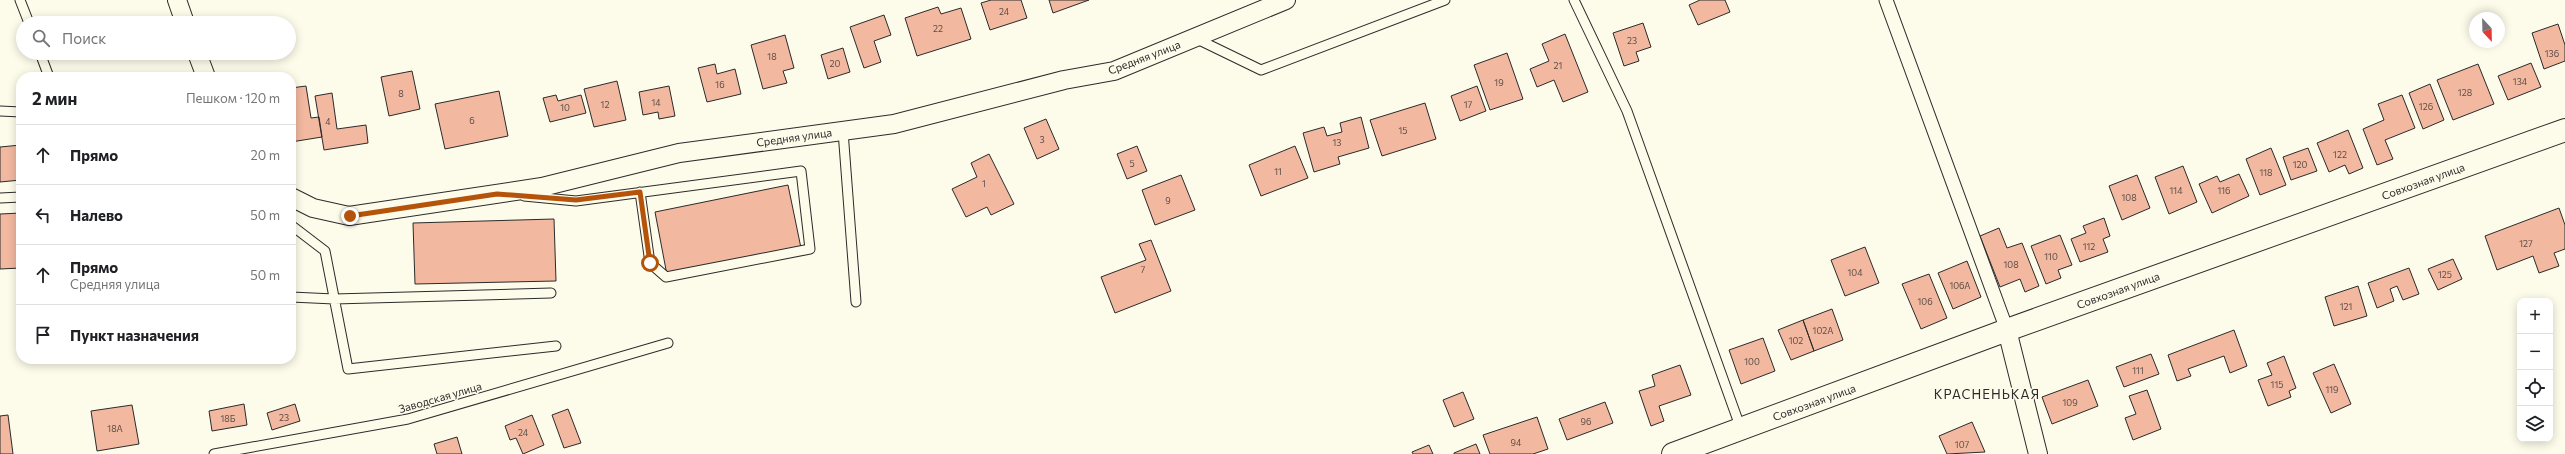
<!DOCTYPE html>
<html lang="ru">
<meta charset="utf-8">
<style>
:root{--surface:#fff;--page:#f2f2f2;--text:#202124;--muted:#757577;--line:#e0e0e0}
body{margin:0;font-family:Commissioner,sans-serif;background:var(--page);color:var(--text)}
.controls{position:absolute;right:12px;bottom:12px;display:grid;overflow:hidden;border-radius:8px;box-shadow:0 2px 10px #0003}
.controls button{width:36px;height:36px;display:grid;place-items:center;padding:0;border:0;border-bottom:1px solid var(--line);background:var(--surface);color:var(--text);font:20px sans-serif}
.compass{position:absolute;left:2469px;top:12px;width:36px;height:36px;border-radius:50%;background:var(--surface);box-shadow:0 2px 10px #0003;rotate:158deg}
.stop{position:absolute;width:12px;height:12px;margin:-9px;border:3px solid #b45309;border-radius:50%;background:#fff}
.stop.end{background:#b45309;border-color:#fff;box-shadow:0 1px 4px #0008}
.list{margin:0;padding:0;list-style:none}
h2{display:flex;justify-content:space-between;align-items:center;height:52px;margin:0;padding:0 16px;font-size:17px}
h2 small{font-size:13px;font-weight:400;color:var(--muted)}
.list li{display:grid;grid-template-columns:26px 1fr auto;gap:12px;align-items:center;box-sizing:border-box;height:60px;padding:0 16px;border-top:1px solid var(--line)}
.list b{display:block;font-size:15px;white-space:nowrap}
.list p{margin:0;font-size:13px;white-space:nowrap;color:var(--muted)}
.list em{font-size:13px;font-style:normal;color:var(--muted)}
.icon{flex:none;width:22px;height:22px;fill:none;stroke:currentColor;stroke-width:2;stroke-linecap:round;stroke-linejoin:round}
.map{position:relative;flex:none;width:2565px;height:454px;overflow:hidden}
.search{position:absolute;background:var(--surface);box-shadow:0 2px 10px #0003;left:16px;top:16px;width:280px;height:44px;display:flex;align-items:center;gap:10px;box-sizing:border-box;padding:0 14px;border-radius:22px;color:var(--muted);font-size:15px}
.panel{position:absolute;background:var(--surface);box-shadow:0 2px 10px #0003;left:16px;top:72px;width:280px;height:292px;border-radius:16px}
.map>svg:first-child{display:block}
.building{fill:#f2b8a0;stroke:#2b2b2b}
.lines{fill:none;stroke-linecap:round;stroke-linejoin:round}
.service-casing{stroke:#2b2b2b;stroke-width:11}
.pedestrian-casing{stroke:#2b2b2b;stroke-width:15}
.minor-casing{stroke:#2b2b2b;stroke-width:20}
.tertiary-casing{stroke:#2b2b2b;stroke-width:24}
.service{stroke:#fdfbea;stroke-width:9}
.pedestrian{stroke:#fdfbea;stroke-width:13}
.minor{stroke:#fdfbea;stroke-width:18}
.tertiary{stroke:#fdfbea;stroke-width:22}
.route{stroke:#b45309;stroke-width:5}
.labels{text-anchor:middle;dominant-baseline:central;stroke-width:3;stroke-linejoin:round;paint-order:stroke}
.number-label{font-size:9px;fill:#5d4e48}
.street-label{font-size:11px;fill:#2b2b2b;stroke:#fdfbea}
.quarter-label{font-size:13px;letter-spacing:1px;fill:#2b2b2b;stroke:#fdfbea}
</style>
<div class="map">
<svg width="2565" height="454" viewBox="0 0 2565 454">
<rect width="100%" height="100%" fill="#fdfbea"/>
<!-- building -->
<path class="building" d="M991 0H1021L1027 18 990 30 981 3Z
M1049 0H1089L1053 13Z
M1700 0H1725L1730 12 1698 25 1689 5Z
M938 7 941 14 961 8 971 39 917 56 905 18Z
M884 15 891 35 874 41 881 62 864 68 850 27Z
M1643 23 1651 47 1636 52 1639 61 1624 66 1613 33Z
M2558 24 2565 45V61L2544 69 2532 33Z
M1565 34 1588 92 1563 102 1554 80 1537 87 1530 69 1549 61 1542 44Z
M785 35 794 68 783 71 787 83 763 89 751 45Z
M843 48 850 72 828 79 821 55Z
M1507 53 1523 99 1490 110 1474 65Z
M2531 63 2541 87 2508 100 2498 76Z
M715 64 717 74 735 69 741 94 707 102 698 68Z
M2478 64 2494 104 2453 120 2437 80Z
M412 71 420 109 389 116 381 77Z
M168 74 169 77H157Z
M617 81 626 120 594 127 584 89Z
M2430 84 2444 120 2423 129 2409 93Z
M306 86 311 118 319 117 322 137 291 142V88Z
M669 86 675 116 659 119 658 112 643 115 639 92Z
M1477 86 1486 111 1460 121 1451 96Z
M499 91 508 136 445 149 435 104Z
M332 93 337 129 366 125 368 143 324 150 315 96Z
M556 95 558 101 581 95 586 113 550 122 543 98Z
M2402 95 2415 128 2385 140 2393 159 2377 165 2363 129 2384 120 2378 104Z
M1425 103 1436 139 1382 156 1370 120Z
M1361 117 1369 148 1338 157 1340 164 1314 172 1303 133 1324 127 1327 136 1342 132 1340 123Z
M1046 119 1059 149 1037 159 1024 128Z
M2348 130 2363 168 2349 174 2345 165 2329 172 2317 143Z
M21 145V180L0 182V147Z
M1137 146 1147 171 1127 179 1117 154Z
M1295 146 1308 178 1261 196 1249 165Z
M2271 148 2286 185 2260 195 2246 159Z
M2308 148 2317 171 2291 180 2283 157Z
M989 154 1014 204 991 215 987 207 966 217 952 189 977 177 971 163Z
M2183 166 2197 202 2169 214 2155 177Z
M2239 174 2249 196 2212 213 2199 184 2217 176 2220 182Z
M1181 175 1195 210 1155 225 1142 190Z
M2137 175 2150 208 2122 220 2109 186Z
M788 185 801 248 667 275 655 212Z
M2559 208 2565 225V249L2554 253 2559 266 2539 273 2533 256 2497 270 2485 236Z
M21 213V268L0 269V214Z
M2104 218 2110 236 2103 239 2108 252 2080 262 2071 239 2086 233 2083 226Z
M554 219 556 281 415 284 413 223Z
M1999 228 2007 248 2022 243 2039 286 2025 292 2020 279 2000 287 1980 236Z
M2060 235 2072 265 2058 270 2061 278 2046 284 2031 246Z
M1151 240 1171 291 1115 313 1101 277 1146 260 1139 244Z
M1865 247 1879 283 1845 296 1831 260Z
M2453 259 2462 279 2438 290 2428 269Z
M1967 261 1981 297 1953 309 1938 273Z
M2409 268 2419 294 2403 300 2397 286 2390 289 2394 301 2377 308 2368 283Z
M1929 274 1947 318 1921 329 1902 284Z
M2358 286 2367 316 2334 326 2325 297Z
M1832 309 1843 340 1814 351 1803 320Z
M1803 320 1814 351 1791 360 1778 330Z
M2234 330 2247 366 2230 373 2224 356 2188 369 2191 376 2177 381 2168 355Z
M1763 338 1775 371 1741 384 1729 350Z
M2151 354 2159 374 2124 387 2116 367Z
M2284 356 2296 388 2289 391 2291 397 2268 406 2258 380 2272 375 2267 363Z
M2334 364 2351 404 2331 413 2313 373Z
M1680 365 1691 395 1659 406 1664 421 1651 426 1639 391 1655 386 1652 375Z
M2088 380 2098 406 2052 424 2042 397Z
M2147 390 2161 429 2133 440 2125 418 2136 414 2129 396Z
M1463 392 1474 419 1454 427 1443 400Z
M1605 402 1613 423 1567 440 1559 419Z
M244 404 247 425 212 431 209 411Z
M295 404 300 421 272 430 267 413Z
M132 405 139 444 97 451 91 411Z
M568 409 581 443 564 448 552 415Z
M8 415 13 454H0V416Z
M532 415 544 445 523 454 516 438 510 440 505 426Z
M1537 417 1548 449 1533 454H1490L1483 435Z
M1972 422 1985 452 1947 454 1939 436Z
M457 437 462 454H437L434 444Z
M1476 444 1480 454H1454V453Z
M1429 445 1433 454H1413L1412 452Z"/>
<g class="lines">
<defs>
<path id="service" d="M20 0 29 23
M1574 0 1627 111 1741 429
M1195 38 1261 70 1445 0
M40 53 49 77
M0 111 21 112
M843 131 856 302
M524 196 576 201 801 171 810 249 666 277 650 263 640 192
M0 198 21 197
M291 225 325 251 348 369 556 346
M291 297 334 299 551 293
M214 454 408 419 668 343"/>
<path id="pedestrian" d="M1886 0 2007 330"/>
<path id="minor" d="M177 0 185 23
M197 53 206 77
M291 197 313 208 349 216 542 187 679 153 894 124 1064 80 1114 71 1286 0
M2007 330 2038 454"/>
<path id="tertiary" d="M1673 454 2007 330 2565 130"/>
</defs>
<!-- service casing -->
<use href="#service" class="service-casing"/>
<!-- pedestrian casing -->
<use href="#pedestrian" class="pedestrian-casing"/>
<!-- minor casing -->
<use href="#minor" class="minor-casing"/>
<!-- tertiary casing -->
<use href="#tertiary" class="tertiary-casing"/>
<!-- service -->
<use href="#service" class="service"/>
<!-- pedestrian -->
<use href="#pedestrian" class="pedestrian"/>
<!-- minor -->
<use href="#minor" class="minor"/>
<!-- tertiary -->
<use href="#tertiary" class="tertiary"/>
</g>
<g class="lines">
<!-- route -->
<path class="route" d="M350 216 497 194 576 200 640 192 650 263"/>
</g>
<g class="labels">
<!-- number labels -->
<g class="number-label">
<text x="1004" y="11">24</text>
<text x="938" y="28">22</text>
<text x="1632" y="40">23</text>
<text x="2552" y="53">136</text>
<text x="772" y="56">18</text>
<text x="835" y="63">20</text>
<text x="1558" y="65">21</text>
<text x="2520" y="81">134</text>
<text x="1499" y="82">19</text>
<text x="720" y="84">16</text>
<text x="2465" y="92">128</text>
<text x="401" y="93">8</text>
<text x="656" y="102">14</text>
<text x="605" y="104">12</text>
<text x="1468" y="104">17</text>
<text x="2426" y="106">126</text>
<text x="565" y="107">10</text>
<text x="472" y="120">6</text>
<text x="328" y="121">4</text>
<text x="1403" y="130">15</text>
<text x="1042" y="139">3</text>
<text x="1337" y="142">13</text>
<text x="2340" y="154">122</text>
<text x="1132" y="163">5</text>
<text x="2300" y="164">120</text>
<text x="1278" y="171">11</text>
<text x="2266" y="172">118</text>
<text x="984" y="183">1</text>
<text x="2176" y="190">114</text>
<text x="2224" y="190">116</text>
<text x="2129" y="197">108</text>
<text x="1168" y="200">9</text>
<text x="2526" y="243">127</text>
<text x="2089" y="246">112</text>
<text x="2051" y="256">110</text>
<text x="2011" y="264">108</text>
<text x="1143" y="269">7</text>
<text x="1855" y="272">104</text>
<text x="2445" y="274">125</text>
<text x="1960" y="285">106А</text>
<text x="1925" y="301">106</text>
<text x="2346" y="306">121</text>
<text x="1823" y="330">102А</text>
<text x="1796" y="340">102</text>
<text x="1752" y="361">100</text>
<text x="2138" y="370">111</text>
<text x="2277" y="384">115</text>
<text x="2332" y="389">119</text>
<text x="2070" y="402">109</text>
<text x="284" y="417">23</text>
<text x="228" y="418">18Б</text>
<text x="1586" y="421">96</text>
<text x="115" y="428">18А</text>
<text x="523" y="432">24</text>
<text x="1516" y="442">94</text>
<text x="1962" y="444">107</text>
</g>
<!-- street labels -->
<g class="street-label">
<text transform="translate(1144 57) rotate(-21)">Средняя улица</text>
<text transform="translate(794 137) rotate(-8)">Средняя улица</text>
<text transform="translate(2423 181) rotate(-20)">Совхозная улица</text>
<text transform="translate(2118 290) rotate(-20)">Совхозная улица</text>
<text transform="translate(440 397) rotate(-16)">Заводская улица</text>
<text transform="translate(1814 402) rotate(-20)">Совхозная улица</text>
</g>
<!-- quarter labels -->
<g class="quarter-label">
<text x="1987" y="394">КРАСНЕНЬКАЯ</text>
</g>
</g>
</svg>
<div class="controls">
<button>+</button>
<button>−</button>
<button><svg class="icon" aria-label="locate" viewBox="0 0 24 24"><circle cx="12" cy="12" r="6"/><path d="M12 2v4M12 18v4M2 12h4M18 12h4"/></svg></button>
<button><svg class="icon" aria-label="layers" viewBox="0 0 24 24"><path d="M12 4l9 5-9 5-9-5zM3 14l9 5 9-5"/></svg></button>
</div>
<svg class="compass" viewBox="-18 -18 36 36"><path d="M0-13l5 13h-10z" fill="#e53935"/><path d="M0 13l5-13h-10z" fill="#757577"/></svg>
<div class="stop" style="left:650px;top:263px"></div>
<div class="stop end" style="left:350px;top:216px"></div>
<div class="search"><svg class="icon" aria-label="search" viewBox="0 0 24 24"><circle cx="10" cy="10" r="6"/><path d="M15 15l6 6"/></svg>Поиск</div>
<section class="panel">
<h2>2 мин<small>Пешком · 120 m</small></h2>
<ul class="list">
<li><svg class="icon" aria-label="ahead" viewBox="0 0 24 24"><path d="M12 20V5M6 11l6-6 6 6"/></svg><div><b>Прямо</b></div><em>20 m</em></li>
<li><svg class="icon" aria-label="left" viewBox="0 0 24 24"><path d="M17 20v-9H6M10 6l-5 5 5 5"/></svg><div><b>Налево</b></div><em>50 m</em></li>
<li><svg class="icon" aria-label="ahead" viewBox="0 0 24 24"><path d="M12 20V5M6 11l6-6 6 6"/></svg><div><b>Прямо</b><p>Средняя улица</p></div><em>50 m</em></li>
<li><svg class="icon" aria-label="arrive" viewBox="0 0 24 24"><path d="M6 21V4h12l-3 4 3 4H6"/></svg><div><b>Пункт назначения</b></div></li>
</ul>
</section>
</div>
